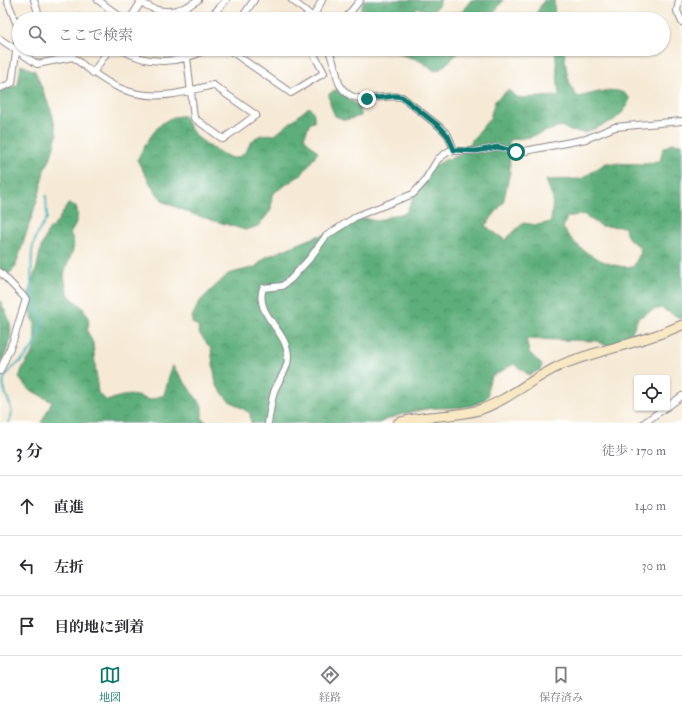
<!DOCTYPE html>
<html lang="ja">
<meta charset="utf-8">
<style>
:root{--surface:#fff;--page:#f7f7f7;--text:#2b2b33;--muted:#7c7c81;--line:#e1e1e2;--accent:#0f766e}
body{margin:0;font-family:"IM FELL Double Pica","Noto Serif JP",serif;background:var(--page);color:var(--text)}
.controls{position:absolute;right:12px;bottom:12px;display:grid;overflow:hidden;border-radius:4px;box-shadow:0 1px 3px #0004}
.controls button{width:36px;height:36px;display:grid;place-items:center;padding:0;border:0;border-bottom:1px solid var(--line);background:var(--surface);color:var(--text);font:20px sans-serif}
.stop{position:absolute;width:12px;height:12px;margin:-9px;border:3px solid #0f766e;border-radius:50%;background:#fff}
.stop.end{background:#0f766e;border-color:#fff;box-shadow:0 1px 4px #0008}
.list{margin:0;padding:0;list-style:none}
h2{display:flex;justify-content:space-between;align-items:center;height:52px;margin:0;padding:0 16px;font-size:17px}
h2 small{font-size:13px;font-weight:400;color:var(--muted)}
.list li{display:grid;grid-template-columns:26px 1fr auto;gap:12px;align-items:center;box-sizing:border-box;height:60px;padding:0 16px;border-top:1px solid var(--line)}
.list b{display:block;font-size:15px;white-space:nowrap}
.list em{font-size:13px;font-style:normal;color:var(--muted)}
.icon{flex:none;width:22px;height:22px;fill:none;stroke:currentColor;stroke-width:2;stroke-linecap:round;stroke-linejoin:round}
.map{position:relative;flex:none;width:682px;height:423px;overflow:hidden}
.search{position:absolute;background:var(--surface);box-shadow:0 1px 3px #0004;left:12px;right:12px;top:12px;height:44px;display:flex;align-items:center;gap:10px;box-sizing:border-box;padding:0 14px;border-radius:22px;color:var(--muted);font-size:15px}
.sheet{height:232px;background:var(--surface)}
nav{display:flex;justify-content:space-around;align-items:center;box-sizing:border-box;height:56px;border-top:1px solid var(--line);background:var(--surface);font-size:11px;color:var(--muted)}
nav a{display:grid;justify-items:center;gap:2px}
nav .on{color:var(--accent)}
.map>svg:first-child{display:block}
.forest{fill:url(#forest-crowns);stroke:#40685a;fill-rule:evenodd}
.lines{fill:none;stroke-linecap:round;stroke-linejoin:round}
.stream{stroke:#44b1c1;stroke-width:2}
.street-casing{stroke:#8c8688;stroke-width:8}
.secondary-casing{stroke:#8c8688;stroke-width:11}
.street{stroke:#fff;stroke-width:6}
.secondary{stroke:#f8e8c3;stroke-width:9}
.route{stroke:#0f766e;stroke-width:5}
</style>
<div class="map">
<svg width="682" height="423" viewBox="0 0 682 423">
<defs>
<pattern id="forest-crowns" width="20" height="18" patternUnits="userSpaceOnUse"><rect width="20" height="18" fill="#5dae7a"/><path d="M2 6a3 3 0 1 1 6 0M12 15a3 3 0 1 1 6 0" fill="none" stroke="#4c8d65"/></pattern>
</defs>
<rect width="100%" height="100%" fill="#fff"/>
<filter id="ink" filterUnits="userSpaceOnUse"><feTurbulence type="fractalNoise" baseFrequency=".025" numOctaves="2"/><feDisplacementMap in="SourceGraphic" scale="8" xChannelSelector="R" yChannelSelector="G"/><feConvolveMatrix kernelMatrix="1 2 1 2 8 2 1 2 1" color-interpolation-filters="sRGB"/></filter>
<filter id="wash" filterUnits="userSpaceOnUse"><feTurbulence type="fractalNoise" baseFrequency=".012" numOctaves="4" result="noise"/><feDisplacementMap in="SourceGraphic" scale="16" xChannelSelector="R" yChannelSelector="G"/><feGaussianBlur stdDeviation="0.9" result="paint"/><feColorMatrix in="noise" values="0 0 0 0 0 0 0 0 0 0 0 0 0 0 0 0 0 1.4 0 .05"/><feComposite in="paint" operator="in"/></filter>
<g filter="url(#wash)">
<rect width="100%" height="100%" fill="#f6ead6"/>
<!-- forest -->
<path class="forest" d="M364 0H441C434 14 430 15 417 7L412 13 419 19H362L361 7Z
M471 0H503L490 19H443L450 13 462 12Z
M544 0H554L555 19H533Z
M392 49H463L439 70 435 71C428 67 423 62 416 59 407 56 399 56 392 49Z
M555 49H564C566 65 566 84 578 97 593 94 620 83 630 99L624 111 614 120 585 133 571 131 561 126 530 137 509 140 510 172 503 203 485 226 505 240 523 223 537 225 551 222 553 199 546 180 581 179 606 163 647 164 660 161 663 149 672 143 682 144V319L661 308 653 310 638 318 631 334 616 343 607 346 597 341 526 339 529 352 542 365 540 370 529 375 514 364 491 377 488 387V396C473 412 446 406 426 409 410 412 393 416 379 423H251L250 413 228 400 216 385 211 349 199 333 198 326 192 323V317L200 301 228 274 255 267 266 257 318 236 338 232 354 221 364 218 377 221 394 215 406 213 425 172 445 160 460 155 490 118 495 101 508 90 519 98 559 96ZM583 214 601 226 625 227C626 237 629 241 638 245L641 252 633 267C606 268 577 251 563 228L567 217Z
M21 65 35 71 52 113 57 135 50 160 44 170 40 191 15 268 9 274H0V91L18 85Z
M337 89 342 94 360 107 361 116 345 120 335 116 330 104 329 94Z
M309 107C314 111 315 116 314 122L310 123 304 138 318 152 302 174 272 194 271 210 258 226 245 230 192 214 164 202 154 190 137 160C147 142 160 114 184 116 187 122 190 129 195 135 200 140 228 160 235 158 253 155 245 130 275 135Z
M68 204 76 206C80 216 76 224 70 234 82 249 61 264 65 281 66 285 66 289 68 293 69 296 72 298 74 300 85 309 92 317 87 331L93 343 98 393 107 401C125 394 131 393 149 400L164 395 172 365 202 406V419L208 423H41L52 402 27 388 19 378 22 369 34 350 35 325 27 304 29 290 37 267 41 247 48 231 57 222Z
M0 300C2 306 6 311 8 317 15 332 7 352 0 365Z"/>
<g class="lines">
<!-- stream -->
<path class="stream" d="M8 423C19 408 0 394 4 379 8 369 18 365 25 357 33 349 40 333 43 322L34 302 31 285 32 250 36 236 47 218 46 196"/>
</g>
</g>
<g filter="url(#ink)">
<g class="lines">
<defs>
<path id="street" d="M34 0 40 19
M98 0 123 19
M139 0C158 16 178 14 198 0
M292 0 313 17
M679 0 677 11 682 22
M245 13 253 19
M69 19 78 17 81 19
M130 19 141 2
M209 19 226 0
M241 19 254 0
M312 19 322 0
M345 19 360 0
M0 39 37 64 73 57C105 83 130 101 174 94 187 92 200 88 213 85L256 115 223 139 194 118 187 58
M121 49C147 66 180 64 207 49
M228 49 291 93 324 73 311 49
M329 49C330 56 334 63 336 70 337 74 337 80 340 85 354 109 380 93 402 97L440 127 448 135 454 150
M93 73 109 49
M0 88 12 83 17 44V25L7 0
M0 272 26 299 13 341 0 371
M667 407 682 396
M268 423C270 413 271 402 274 392 278 380 289 369 288 355 286 329 254 314 263 288L282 286 291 279 310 258 326 236 357 216 413 194 424 182 438 159 449 151H476L498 147 512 151H525L586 139 615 127 682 121
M644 423 665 408"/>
<path id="secondary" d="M398 423C424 414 452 418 479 410 509 400 532 378 561 365 600 349 643 343 682 325"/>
</defs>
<!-- street casing -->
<use href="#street" class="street-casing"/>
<!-- secondary casing -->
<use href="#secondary" class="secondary-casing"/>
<!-- street -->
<use href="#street" class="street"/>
<!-- secondary -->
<use href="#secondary" class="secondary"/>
</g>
</g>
<g class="lines" filter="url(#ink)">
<!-- route -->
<path class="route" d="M367 99 395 96 402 97 440 127 448 136 454 150 476 151 498 147 516 152"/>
</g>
</svg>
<div class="controls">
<button><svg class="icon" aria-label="locate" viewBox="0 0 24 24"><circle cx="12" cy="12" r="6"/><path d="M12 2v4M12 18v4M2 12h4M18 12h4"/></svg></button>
</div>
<div class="stop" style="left:516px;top:152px"></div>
<div class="stop end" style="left:367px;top:99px"></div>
<div class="search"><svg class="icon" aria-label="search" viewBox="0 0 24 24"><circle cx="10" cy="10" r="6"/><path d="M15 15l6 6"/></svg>ここで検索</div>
</div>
<section class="sheet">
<h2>3 分<small>徒歩 · 170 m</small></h2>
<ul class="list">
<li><svg class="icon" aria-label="ahead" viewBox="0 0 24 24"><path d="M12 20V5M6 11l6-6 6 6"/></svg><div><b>直進</b></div><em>140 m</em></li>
<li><svg class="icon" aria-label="left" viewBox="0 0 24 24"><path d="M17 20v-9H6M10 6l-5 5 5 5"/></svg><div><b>左折</b></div><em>30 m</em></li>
<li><svg class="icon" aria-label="arrive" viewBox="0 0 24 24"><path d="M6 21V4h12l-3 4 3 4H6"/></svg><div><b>目的地に到着</b></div></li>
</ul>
</section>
<nav>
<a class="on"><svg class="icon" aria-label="map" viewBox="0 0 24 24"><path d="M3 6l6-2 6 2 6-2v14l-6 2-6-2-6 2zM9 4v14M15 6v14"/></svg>地図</a>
<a><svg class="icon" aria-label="directions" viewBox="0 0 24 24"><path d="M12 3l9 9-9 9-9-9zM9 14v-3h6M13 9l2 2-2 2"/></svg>経路</a>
<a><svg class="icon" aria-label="saved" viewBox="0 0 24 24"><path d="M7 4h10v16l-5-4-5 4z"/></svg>保存済み</a>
</nav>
